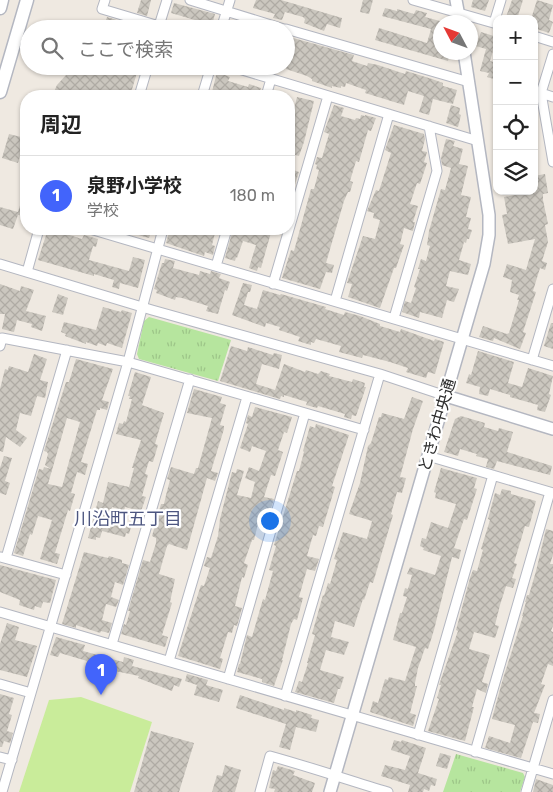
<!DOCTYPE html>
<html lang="ja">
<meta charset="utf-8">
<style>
:root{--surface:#fff;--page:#f2f2f2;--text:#222;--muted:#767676;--line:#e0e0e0;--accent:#4264fb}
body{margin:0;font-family:Rubik,"Noto Sans JP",sans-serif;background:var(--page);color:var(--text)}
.controls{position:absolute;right:15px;top:15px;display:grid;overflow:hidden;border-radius:10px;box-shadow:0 1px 4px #0004}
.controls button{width:45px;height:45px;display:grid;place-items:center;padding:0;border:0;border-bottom:1px solid var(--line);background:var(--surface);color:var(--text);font:25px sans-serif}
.compass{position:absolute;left:433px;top:15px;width:45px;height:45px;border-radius:50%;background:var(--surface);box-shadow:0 1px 4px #0004;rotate:311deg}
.you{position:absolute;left:269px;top:520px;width:18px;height:18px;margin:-12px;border:4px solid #fff;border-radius:50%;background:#1a73e8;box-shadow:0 0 0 8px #1a73e833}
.badge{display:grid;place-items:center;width:32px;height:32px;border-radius:50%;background:var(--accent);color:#fff;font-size:16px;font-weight:700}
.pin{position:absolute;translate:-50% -41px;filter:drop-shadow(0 1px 2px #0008)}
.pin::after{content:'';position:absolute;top:26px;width:18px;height:15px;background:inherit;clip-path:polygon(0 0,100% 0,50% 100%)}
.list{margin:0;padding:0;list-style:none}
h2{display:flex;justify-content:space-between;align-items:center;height:65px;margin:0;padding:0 20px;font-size:21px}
h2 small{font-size:16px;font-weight:400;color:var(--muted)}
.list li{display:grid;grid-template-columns:32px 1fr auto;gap:15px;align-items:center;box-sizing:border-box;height:80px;padding:0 20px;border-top:1px solid var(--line)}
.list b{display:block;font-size:19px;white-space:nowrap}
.list p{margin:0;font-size:16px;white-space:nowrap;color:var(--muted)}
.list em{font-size:16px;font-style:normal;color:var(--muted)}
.icon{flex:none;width:28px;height:28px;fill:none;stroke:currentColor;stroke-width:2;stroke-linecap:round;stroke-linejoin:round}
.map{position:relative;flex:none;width:553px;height:792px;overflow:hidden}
.search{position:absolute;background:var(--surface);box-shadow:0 1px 4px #0004;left:20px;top:20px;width:275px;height:55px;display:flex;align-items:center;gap:12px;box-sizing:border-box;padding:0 18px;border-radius:28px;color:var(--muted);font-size:19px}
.panel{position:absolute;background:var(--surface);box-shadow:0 1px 4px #0004;left:20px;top:90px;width:275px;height:145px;border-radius:20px}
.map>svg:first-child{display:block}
.grass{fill:url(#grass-tufts)}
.pitch{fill:#c9ec9a}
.building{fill:url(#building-cross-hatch);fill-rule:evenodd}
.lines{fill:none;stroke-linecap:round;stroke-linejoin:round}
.minor-casing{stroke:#b4b7c1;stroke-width:11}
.tertiary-casing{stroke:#b4b7c1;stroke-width:14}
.secondary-casing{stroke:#b4b7c1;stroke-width:15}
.minor{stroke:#fff;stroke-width:9}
.tertiary{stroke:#fff;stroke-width:11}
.secondary{stroke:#fff;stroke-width:12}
.labels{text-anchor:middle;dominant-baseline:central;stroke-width:4.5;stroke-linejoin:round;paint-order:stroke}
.street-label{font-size:16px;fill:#2e2e2e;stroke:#fff}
.neighbourhood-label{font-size:18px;fill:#4d5680;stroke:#fff}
</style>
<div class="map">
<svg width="553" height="792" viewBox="0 0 553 792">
<defs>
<pattern id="grass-tufts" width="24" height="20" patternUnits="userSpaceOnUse" patternTransform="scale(1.25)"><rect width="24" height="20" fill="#b6e59e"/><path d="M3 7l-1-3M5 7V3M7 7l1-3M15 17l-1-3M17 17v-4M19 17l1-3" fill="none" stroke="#9dc588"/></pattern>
<pattern id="building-cross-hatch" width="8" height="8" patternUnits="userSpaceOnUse" patternTransform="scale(1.25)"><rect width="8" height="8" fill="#cbc7bf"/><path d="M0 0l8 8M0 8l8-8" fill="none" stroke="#afaba4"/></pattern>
</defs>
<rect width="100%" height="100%" fill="#efe9e1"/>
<!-- grass -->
<path class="grass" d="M149 317 231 340 218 381 139 359 137 354 144 321Z
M456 754 523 773 525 777 520 792H443Z"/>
<!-- pitch -->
<path class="pitch" d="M81 697 152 722 130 792H19L49 700Z"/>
<!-- building -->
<path class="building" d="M141 0H151L147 16 137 13Z
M256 0H281L342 18 340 28 327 24 324 31 304 23 305 19 303 17 285 12 282 20 273 18 275 14 253 8Z
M363 0H373L369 14 360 12Z
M473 0H489L485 11 471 7Z
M512 0H523L517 19 506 17Z
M537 0 553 5 549 20 553 22 549 33 534 28V19H531Z
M174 3 215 14 211 29H193L195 20 171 13Z
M385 8 397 11V9L414 14 416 10 427 13 425 17 440 21V52H450L448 61 375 40 379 28 427 43 431 29 382 16Z
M107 17 143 28V29H103Z
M481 32 497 37 490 61 497 63V80L487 77 489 73 480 71 486 49 476 46Z
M286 36 354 55 352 61 367 66 368 63 378 65 405 74 406 71 432 79 443 83V86L457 90 453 104 433 99 429 115 419 112 424 96 408 91 404 105 365 93 366 90 346 83 345 87 341 86V88L332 86V88L312 81V79L307 76 286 69Z
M69 66H139L130 96H52L57 85 67 74Z
M217 72 230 77 228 81 248 87 249 84 261 88 258 96H211Z
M297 97 314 101 304 142 299 156 295 155 291 169 299 172 290 200 289 111 293 113Z
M334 105 344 108 341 116 355 120 356 118 360 119 361 115 365 116V115L376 118 371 131 368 130 359 162 356 161 350 181 353 182 350 192H348L344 201 326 263 334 265 332 273 326 272 320 289 282 278 291 250 294 251 311 189H314L319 170 316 169 317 165 315 164 317 157 322 158 329 134 324 132Z
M451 105 460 108 459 114 461 115 458 127 446 123Z
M394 125 424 134 425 139 422 151 427 152 424 162 427 163 420 184 417 183 410 204 418 206 413 222H415L413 231 404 228 400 244 404 245 396 268H394L380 308 348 297 352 284 347 283 363 236 375 239 380 220 373 218 374 213 367 211 376 190 379 191 391 153 385 150Z
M9 134 25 138 18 163 2 158Z
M446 139 455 141 453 146 463 149 459 164 468 166 461 195 471 197 466 217 471 218 468 229 472 230 469 239H467L466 243 464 242 459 260 471 264 468 275 450 271 446 286 459 289 454 302 447 300 442 318 420 312 419 318 402 312 405 301 411 303 416 288 414 287 420 269H418L421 259 426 261 430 246 427 245 429 231 441 189 445 190 451 168 442 165 441 158Z
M545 174 548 193 543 194V200L548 224 545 225 548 242 542 261 547 263 545 270 540 268 533 291 536 292 523 332 526 333 520 349 494 338 493 341 479 337 483 326 507 334 509 333 519 300H517L519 295 510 292 512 280 503 277 507 264 526 270 535 239 508 244 502 215 507 214 504 197 515 195V191H534V176Z
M24 192H26V211L25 216 18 215 13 229 0 225V207L18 212Z
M48 229H61L60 232 82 239 84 235 98 239 96 247 93 246 89 260 129 271 133 257 145 260 138 288 120 283 119 289 112 287 114 280 94 274V276L38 260Z
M124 229H152L149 238 124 231Z
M170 229H213L212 232 215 233 212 245 215 246 213 255 205 252 204 256 166 243Z
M233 229H247L258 233 260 229H272L261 268 258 267 257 271 249 268 256 245 243 241 237 258 236 257 235 261 225 258Z
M165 259 175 261 173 268 199 275 200 271 210 274 211 271 221 274 219 278 230 282 227 291 225 290 218 314 206 311 208 306 182 298 176 297 175 300 156 293 157 290 154 289 162 263H164Z
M243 283 252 285 250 292H248L244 305 257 309 263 290 280 295 281 294 326 307 325 309 344 315 345 312 360 316 380 324V326L400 332 401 329 434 341 435 339 444 342 435 374 428 372 426 378 406 372 408 368 390 362 363 355 362 358 339 352 341 346 316 339 314 343 311 342V345L298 341 300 337 279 330 280 327 266 323 265 327 232 315Z
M0 284 20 291 21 286 34 290 26 311 46 316 42 331 31 327 32 324 17 320 14 332 2 329 5 314H0Z
M58 294 68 298 63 315 52 312Z
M103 307 121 312 122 310 132 313 122 348 107 343 106 346 98 343 97 346 86 342V344L65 336 66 334 61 332 64 322 96 330Z
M551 323H553V349L544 346Z
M231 346 247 351 248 347 273 355 274 353 282 355 279 369 262 364 256 384 275 390 284 364 305 372 306 370 318 374 321 371 330 374 329 376 352 382 353 379 365 383 364 387H366L356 416 352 415 351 419 344 417 345 414 318 406 317 408 306 405 307 402 284 395V397L281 396 280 399 220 381Z
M478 351 514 362 508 383 522 387 528 368 553 376 549 394 551 395 545 412 537 410 538 405 510 397V395L490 389 488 396 479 394 480 387 466 383 469 374 471 375Z
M34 354 47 359 40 380 48 382 45 398 37 396 31 416 20 413 16 430 27 438 20 447 6 437 3 452 0 451V389L5 369 8 370 9 366 28 372Z
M76 359 113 369 102 400 109 402 107 410 100 408V410H97L81 462 88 464 85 475 77 472 71 493 75 494 70 511 68 510 55 553 60 554 57 564 40 559 52 520 38 516 32 535 30 534 23 556 14 553 39 469 43 470 44 467 51 469 45 465 48 454 47 452 44 451 66 382H69ZM67 418 80 422 62 487 48 484Z
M135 372 151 377 142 405 164 413 155 444 158 445 153 462 149 461 145 474 148 475 142 496 146 497 141 511 125 507 124 511 112 507 108 520 131 527 129 534 126 533 125 537 102 531 100 538 96 537V540L88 538 98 501 103 503 108 482 129 487 134 468H132L141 440 116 434 119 423 123 424 124 421 126 422 132 399H129L130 396H128Z
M194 389 222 397 220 403 226 405 220 425 224 426V429L211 471 218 473 215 481 207 478 187 550 169 544 167 546 159 574 175 579 170 602 172 603 162 635 168 637 165 647 121 634 124 624 126 625 130 611H128L143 560 150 562 156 543V538L152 536 161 504H164L166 495 170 480 167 479 171 467 194 474 196 468H198L212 418 187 413Z
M412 397 423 401 413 429 400 477 406 478 402 493 397 492 391 514 393 515 373 583 370 582 364 600 363 599 354 627 335 621 331 637 349 642 344 655 326 650 320 670 344 677 340 689H338L334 703 295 692 299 681 302 682 308 663H307L315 635 312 634 323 595 324 596 328 583 330 584 337 560 334 559 343 532 367 539 372 521 349 514 360 483 368 446 371 443 379 417H381L382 413 404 419Z
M255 407 292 417 287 433 284 432 278 450 283 452 275 476 271 475 264 497 274 499 268 518 260 516 254 540H252L244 563 248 565 244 578 242 577 235 606 242 608 237 626 234 625 232 633 228 632 220 658 223 659 220 669 178 656 201 585 204 586 210 568 204 566 207 557 211 558 218 536 220 519 232 472 236 473 237 469 244 471 237 495 251 498 255 482 245 478 249 467 259 471 266 451 252 446 250 452 240 448 248 424 246 423 248 415 252 417Z
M461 416 485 423 484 427 498 431 499 428 513 432 507 452 552 466 550 475 497 461 494 469 486 467 488 459 476 456 477 454 460 449 458 456 444 452 455 419Z
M316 424 349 435 332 486 335 487 323 527 319 526 316 536 313 535 307 556 319 559 315 571 307 569 299 597 303 598 297 620 294 619 291 624 282 660H283L274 686 262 682V679L237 672 239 664H240L247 635 252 637 263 599 265 600 273 571 269 570 276 546 274 545 297 471H299L304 452 303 451 310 426 315 428Z
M4 456 12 458 5 481 10 483 6 495 0 493V468Z
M441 468 477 478 474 488 477 489 467 520 464 519 454 548 461 550 459 559 452 557 434 630 428 649 425 648 418 668 415 683V686H417L410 713 416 715 413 726 370 712 373 701 378 703 385 679 388 680 389 677 405 681 416 647 393 640 400 613H402L407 597 403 596 405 588 408 589 412 575 407 574 410 567 435 575 441 556 423 550 424 548 420 546 422 538 426 539 431 522 448 528 456 504 435 498 436 493 434 492Z
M502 489 511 491V494L536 501 529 527 525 526 514 563 517 564 512 578 516 579 513 588 506 586 500 605 495 625 499 626 495 638 474 632 469 649 490 655 482 682 488 684 486 693 477 689 472 707H474L465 741 428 731 439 699 437 698 441 685H439L458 631 456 630 470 578 473 570 477 571 483 550 481 549 490 520 488 519 495 493 500 495Z
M546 529 553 531V555L550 564H553V626L551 631 553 632V666L548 664 541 684 545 685 534 713 540 714 538 723 533 722 521 758 485 748 489 736 510 743 515 725 492 719 502 682 523 616H522L526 602H525L527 595H529L536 571Z
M84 552 108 558 109 556 122 560V563L129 565 123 585 115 582 111 597 119 600 116 607 106 604 102 620 112 623 109 633 101 631 100 633 76 625V628L62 624Z
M0 565 56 580 50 603 43 602 41 608 35 606 34 610 19 605 20 600 0 592Z
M7 623 19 627 15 640 37 646 27 677 0 670V644Z
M56 637 85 645 83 651 123 662 124 657 134 660 132 666 182 679 179 687 174 685 172 691 138 678 139 676 86 665 87 661 60 653 58 657 50 655Z
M187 674 208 680 206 685 223 690 219 702 194 695 197 685 185 681Z
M0 694 14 698 9 714 12 715 7 731 13 733 10 743 4 741 2 747H0Z
M240 695 284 710V708L296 712V710L312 715 311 718 319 720 316 732 296 727 290 750 279 747 286 724 236 708Z
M151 731 194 743 179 792H134Z
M394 740 401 742 402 740 426 748 418 773 437 779 435 786 431 785 429 791 424 789 423 792H408L410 785 381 776 385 765 405 770 410 756 391 750Z
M440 753 451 756 447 769 436 766Z
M225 765 241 770 235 792H212L217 775 222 776Z
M278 766 295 771 293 775 315 783 312 792H274L275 789 269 788 273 770 276 771Z
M536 779 553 785V792H533Z"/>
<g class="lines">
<defs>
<path id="minor" d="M105 0 102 9 159 26
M190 0 284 29
M413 0 497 24
M494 23 501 0
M158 29 167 0
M221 29 230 0
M286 29 469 82
M534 36 553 42
M553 54 541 93 553 162
M229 66 478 141
M541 93 553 97
M139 96 148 66
M202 96 211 66
M266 96 271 79
M90 229 553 366
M0 264 152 310 380 374 446 396
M216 266 227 229
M27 272 39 229
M273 284 328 96
M335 301 389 114
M394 318 437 171 429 126
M0 346 2 338 128 362 364 430
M532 360 553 289
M428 456 553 493
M1 557 66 575
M6 558 67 350
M0 612 553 774
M112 644 190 379
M169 661 247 397
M228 679 305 413
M0 684 31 693
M285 696 380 374
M418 735 493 475
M475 752 550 492
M0 757 12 760
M2 792 128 362 163 229
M260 792 270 756C310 767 348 780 388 792
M526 792 553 700"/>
<path id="tertiary" d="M456 0 460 22
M446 396 553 429
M330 792 484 264 489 235V215L464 52"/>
<path id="secondary" d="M0 8 2 0
M0 92 27 0"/>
</defs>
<!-- minor casing -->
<use href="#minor" class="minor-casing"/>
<!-- tertiary casing -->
<use href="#tertiary" class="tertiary-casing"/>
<!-- secondary casing -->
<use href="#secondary" class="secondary-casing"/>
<!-- minor -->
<use href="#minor" class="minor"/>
<!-- tertiary -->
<use href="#tertiary" class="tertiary"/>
<!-- secondary -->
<use href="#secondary" class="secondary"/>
</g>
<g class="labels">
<!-- street labels -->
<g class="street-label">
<text transform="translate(437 425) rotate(-74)">ときわ中央通</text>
</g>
<!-- neighbourhood labels -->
<g class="neighbourhood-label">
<text x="128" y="519">川沿町五丁目</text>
</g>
</g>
</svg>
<div class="controls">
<button>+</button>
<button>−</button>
<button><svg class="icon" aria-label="locate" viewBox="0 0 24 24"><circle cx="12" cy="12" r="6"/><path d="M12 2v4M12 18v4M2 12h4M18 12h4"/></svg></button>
<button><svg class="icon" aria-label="layers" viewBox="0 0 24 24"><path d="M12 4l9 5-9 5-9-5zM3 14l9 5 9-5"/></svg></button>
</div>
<svg class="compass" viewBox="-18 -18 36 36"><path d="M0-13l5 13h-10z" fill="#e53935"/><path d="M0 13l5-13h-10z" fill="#767676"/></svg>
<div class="you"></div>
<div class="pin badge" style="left:101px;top:695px">1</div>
<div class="search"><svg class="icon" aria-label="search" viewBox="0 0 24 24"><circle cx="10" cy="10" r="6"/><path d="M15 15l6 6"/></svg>ここで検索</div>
<section class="panel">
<h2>周辺<small></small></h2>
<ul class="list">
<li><span class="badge">1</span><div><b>泉野小学校</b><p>学校</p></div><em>180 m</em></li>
</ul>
</section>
</div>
